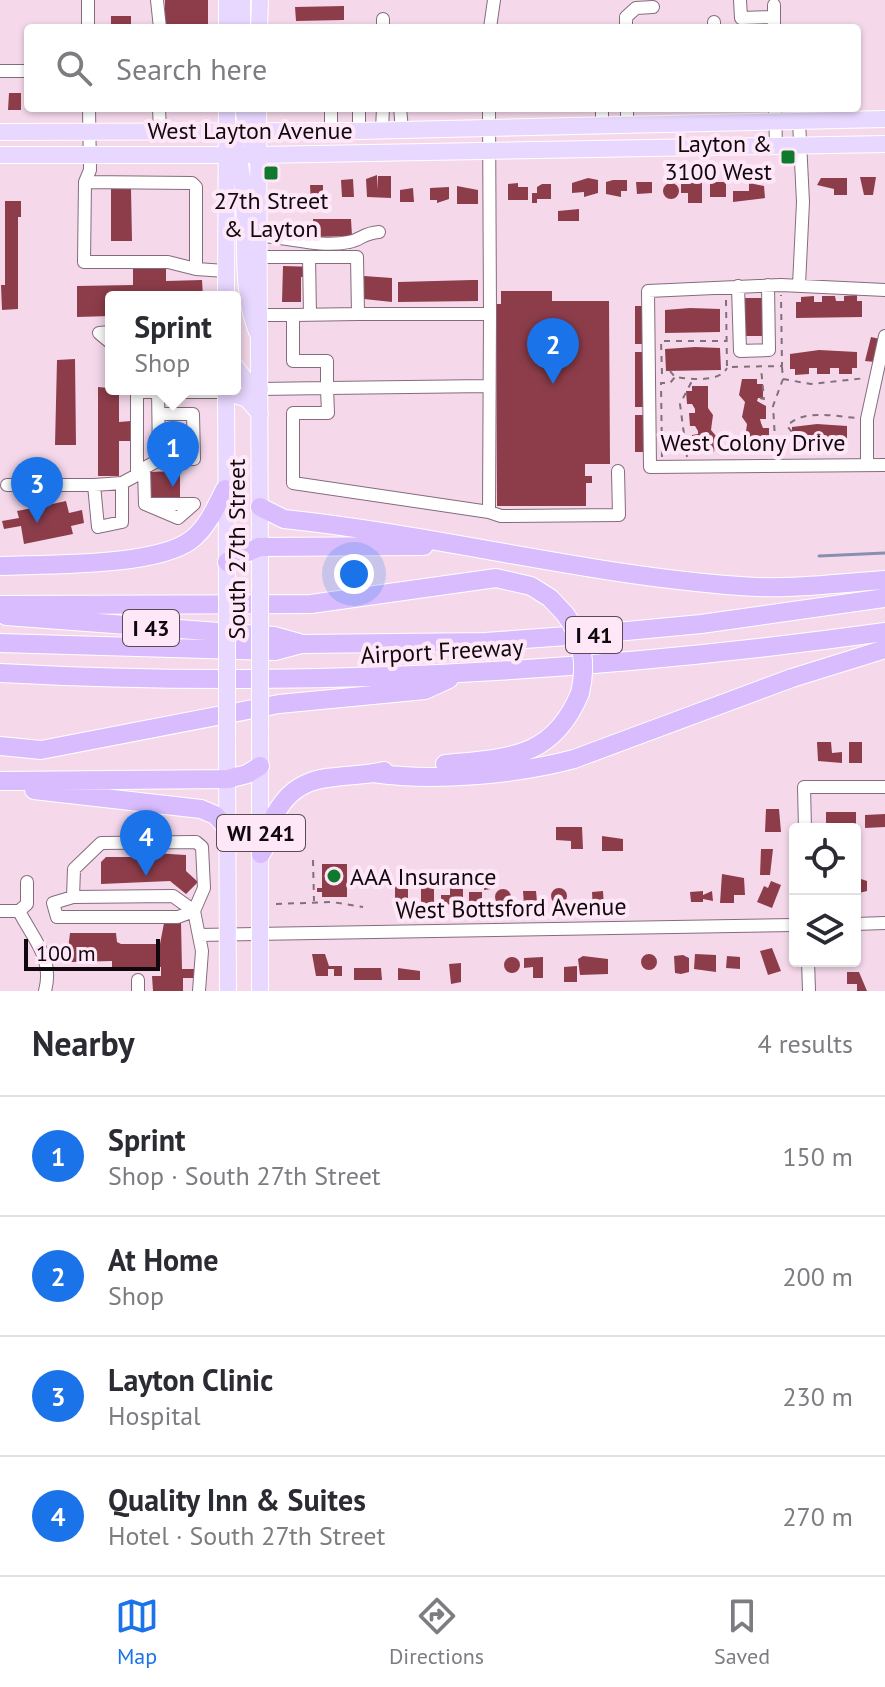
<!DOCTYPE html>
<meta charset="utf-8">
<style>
:root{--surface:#fff;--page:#f2f2f3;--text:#2b2b33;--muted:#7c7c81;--line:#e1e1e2;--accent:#1a73e8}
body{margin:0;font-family:"PT Sans",sans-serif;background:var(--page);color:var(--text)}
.controls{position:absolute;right:24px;bottom:24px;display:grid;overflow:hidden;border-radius:8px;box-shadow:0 2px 6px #0004}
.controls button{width:72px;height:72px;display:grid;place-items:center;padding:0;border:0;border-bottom:2px solid var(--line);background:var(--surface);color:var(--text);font:40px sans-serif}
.scale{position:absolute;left:24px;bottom:20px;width:136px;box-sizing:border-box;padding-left:8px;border:4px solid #11080e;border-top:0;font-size:22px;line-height:28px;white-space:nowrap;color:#11080e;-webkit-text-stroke:6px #fee8f7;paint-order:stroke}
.you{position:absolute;left:354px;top:574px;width:28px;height:28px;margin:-20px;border:6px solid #fff;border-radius:50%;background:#1a73e8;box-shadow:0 0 0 12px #1a73e833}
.badge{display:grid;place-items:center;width:52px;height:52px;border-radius:50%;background:var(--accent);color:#fff;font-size:26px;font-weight:700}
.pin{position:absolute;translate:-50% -66px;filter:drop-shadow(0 2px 4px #0008)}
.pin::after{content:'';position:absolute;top:42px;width:28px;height:24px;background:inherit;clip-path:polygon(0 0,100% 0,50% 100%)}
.popup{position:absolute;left:105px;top:291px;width:136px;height:104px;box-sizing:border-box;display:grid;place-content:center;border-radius:8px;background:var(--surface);filter:drop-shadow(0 2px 6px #0005);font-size:26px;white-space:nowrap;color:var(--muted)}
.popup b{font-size:30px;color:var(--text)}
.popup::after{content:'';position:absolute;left:50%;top:100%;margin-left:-16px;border:16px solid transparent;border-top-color:var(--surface)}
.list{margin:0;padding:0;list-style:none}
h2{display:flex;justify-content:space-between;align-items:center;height:104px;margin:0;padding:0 32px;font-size:34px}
h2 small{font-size:26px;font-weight:400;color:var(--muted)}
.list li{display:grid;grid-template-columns:52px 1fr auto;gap:24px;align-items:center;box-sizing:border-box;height:120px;padding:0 32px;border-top:2px solid var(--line)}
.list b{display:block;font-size:30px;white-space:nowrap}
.list p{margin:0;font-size:26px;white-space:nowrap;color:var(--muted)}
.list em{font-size:26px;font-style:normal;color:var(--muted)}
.icon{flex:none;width:44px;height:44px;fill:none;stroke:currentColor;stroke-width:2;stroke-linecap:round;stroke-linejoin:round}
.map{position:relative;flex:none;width:885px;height:991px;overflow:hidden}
.search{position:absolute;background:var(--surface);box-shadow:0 2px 6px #0004;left:24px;right:24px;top:24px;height:88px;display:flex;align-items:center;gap:20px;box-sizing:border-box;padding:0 28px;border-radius:8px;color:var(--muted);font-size:30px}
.sheet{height:584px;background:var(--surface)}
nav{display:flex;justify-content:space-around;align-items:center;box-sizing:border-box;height:112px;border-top:2px solid var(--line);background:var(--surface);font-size:22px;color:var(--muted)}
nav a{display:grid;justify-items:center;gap:4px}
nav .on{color:var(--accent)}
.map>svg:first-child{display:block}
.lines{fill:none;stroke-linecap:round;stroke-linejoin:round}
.stream{stroke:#878fb0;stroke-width:3}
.building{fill:#8d3d4a}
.minor-casing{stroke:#856c7d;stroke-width:14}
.major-casing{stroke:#fff;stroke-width:18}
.highway-casing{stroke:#fff;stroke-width:20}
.path{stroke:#816f7b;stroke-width:2;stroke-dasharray:6 6;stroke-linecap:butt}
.minor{stroke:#fff;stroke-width:12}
.major{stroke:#e8d7fe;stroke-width:16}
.highway{stroke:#d9bcfe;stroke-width:18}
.major-bridge-casing{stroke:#fff;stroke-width:18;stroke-linecap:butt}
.highway-bridge-casing{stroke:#fff;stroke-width:20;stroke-linecap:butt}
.major-bridge{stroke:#e8d7fe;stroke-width:16}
.highway-bridge{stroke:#d9bcfe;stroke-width:18}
.poi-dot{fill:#0f792d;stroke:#fee8f7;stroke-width:3}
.labels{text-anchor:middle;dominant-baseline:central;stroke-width:8;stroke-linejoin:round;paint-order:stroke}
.shield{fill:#fee8f7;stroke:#584b54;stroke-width:2}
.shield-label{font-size:22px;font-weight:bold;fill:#11080e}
.street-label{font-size:24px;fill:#11080e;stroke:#fee8f7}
.poi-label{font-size:24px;fill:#11080e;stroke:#fee8f7;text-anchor:end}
</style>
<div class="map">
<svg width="885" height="991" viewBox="0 0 885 991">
<rect width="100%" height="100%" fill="#f5d9eb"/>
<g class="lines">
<!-- stream -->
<path class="stream" d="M819 556 885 553"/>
</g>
<!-- building -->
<path class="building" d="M165 0H208V28H165Z
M344 6V20L296 21 295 7Z
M111 16H131V28H111Z
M9 93H21V110H8Z
M377 175V190L378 176H391V198L367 197 366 179Z
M860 177H876L873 195H864Z
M588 178 598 180V193L584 197V192L572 193V183Z
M847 178V195H834V189L817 185 821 178Z
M353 179 354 197H342L341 180Z
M613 180H627V191H621V197L606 194V182Z
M702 181V203H688V193H681V182Z
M636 182H652V193L637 194Z
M715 182H726V197H710V183Z
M518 183V187H528V200H508V184Z
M749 183 764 186 765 198 733 202V191H749Z
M663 191a8 8 0 1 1 16 0a8 8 0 1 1-16 0Z
M542 184H551V199H537V203H532V193H537V187Z
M310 185H323V205H311Z
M457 186 478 190V204H457Z
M449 187V199L437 203V200H430V188Z
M413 188 414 202H400V190Z
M111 189H131L132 241H111Z
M5 201H21V217H18V309L2 310 1 285H5Z
M579 209V221H558V211Z
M313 219H351L352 236 313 237Z
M166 266V281L202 280 203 297H111V316L77 317V286L133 285V268Z
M283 266 316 267 315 277H301V302H282Z
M364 276 392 278V302L364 299Z
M472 280H478V301L398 302V282Z
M501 291H552V301H609L610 464H585V476H592V483H586V506H497L496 304H501Z
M857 295V301H862V317L796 318V302H801V297L814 296V302H822V296H835L836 301H844V296Z
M745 298H763L764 336H745Z
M635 306H644V344H635Z
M690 308 720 309V332L665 333V310Z
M871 337 880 339 875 362 865 361Z
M695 347 720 348 721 370 666 371 665 349Z
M819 350 857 352V368H852V374H839V368H830V374H817V368H809V374L795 375V369H790V354Z
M635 352H645L644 407H635Z
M75 359 76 445H55L57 360Z
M742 379H757V384H763V398H758L757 401 766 406V419H760L761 423 763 428H769V441H763V446H748L745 439 747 424 742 417 745 402 739 395Z
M692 386H708V408L713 415 711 430 716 436 714 452 698 453V448H692V435L698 434V431L695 426H690L689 413H695V409L692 404H687L686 391H692Z
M98 387 119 389V422L131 421V441H119V476H98Z
M635 415H645V452H635Z
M817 424 847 426V448L792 449V427Z
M180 471V501L147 502V472Z
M50 495 52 504 66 501 69 513 82 510 84 523 71 526 73 534 24 544 21 526 4 529 2 521 19 518 17 511 43 506 41 497Z
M817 742H831L832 753 842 752V763L818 761Z
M849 742H862V763H849Z
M766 809H779L781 832H765Z
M826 812H856V825L826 826Z
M885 814V827L865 828V815Z
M556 827H582L583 849H571V841L556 840Z
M602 836 623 839V851H602Z
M761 849H773L770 875H760Z
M138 852 186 855V871L198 882 186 894 170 881 101 884V862L106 857H137Z
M322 864H347V897H322V892H317V888H322Z
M479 870H491V889L484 890V884H480Z
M722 874 744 878 745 895H734V903H720Z
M855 877 867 881V891L855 894Z
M450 880H463V905L441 904V895H450Z
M771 881 781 885 772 908 757 902 764 886 768 888Z
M421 885H434V906L421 904Z
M395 886H408V906H395Z
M551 896a8 8 0 1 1 16 0a8 8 0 1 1-16 0Z
M495 897a8 8 0 1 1 16 0a8 8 0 1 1-16 0Z
M523 891H536L537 902 524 905Z
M603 891 604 907 593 911 592 892Z
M703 891V895L712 891 713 901 703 899V902H691L690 892Z
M469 892H482V903L469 905Z
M164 923H181L182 969H196V978H183V991H153L152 976H161V967H112V961L71 962V957L67 958 70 933H116L117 942 121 944H160Z
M772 948 781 971 768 975 760 951Z
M641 962a8 8 0 1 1 16 0a8 8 0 1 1-16 0Z
M312 954H325L329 966H342V976H334V969H328V976H316Z
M695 954 716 955V972L694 969Z
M683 955 689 958V972L681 974 675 973 674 956Z
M583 956 608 959V974L580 975 578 959Z
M727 956 740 957V969L726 968Z
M504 965a8 8 0 1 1 16 0a8 8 0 1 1-16 0Z
M543 957V978H533V967L524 968V958Z
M461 963V982L451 984 449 964Z
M577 966V982H564V967Z
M354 968H381L382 980H354Z
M398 968 420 971V980H398Z
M847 972H859L867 991H857V984H847Z"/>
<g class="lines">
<defs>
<path id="minor" d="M88 0V28
M157 0 160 28
M740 0 741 18 774 17
M774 5V28
M383 19V28
M490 28 494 0
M626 28V17L636 8 653 7
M714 28V22
M0 71H28
M89 108 90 170 85 182 192 183 196 187V269
M159 108 160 131
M400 108 402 129
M489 108 490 314
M602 108V124
M627 108V123
M775 108 776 146
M382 130 383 108
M331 131V108
M359 131V108
M85 182 84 262H168L196 269 226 271
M260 236C289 237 319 248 349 242 361 240 363 233 379 232
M260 257H357L358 314H490L489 512 293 483V413H328L327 388 260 389
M309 257 310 315
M799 285 803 202 799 121
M738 286 740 351 769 350 768 285
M885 290 781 285 648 291 650 467 885 465
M358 314 293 315V361H327V388L489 386
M260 315H293
M111 332 99 333 111 343
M158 389 159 460 194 459 193 414H159
M159 460 144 468 145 504 178 518 194 504
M867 464V419L885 336
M122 483 94 485 98 527 122 522V483L137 475V392H226
M7 485H94
M149 504H194
M489 512 501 516 619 515 618 471
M805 829 804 787H885
M73 897 53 903 57 917H178L194 911 173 896 73 897 74 869 101 843 196 842 202 847 204 888 194 911 202 951 199 991
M0 911H19L27 904V882
M19 911C33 939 54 958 45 991
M855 924 885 923
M199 935 795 925
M808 961 809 991
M138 980V991"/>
<path id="major" d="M242 0V28
M227 28V0
M259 28 260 0
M243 108 250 141
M258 108 260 580
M0 132 359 131 885 119
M235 146C255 206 234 273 257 332
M0 155H258L885 144
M226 297 227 108
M235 366 249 384 260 389
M226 389 227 580
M226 392 247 399 260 414
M260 731V991
M227 739 228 991"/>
<path id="highway" d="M260 507 284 519C437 535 587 575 740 586 788 590 837 583 885 580
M227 562 259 547 424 546
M0 566C46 564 155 567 191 540 207 528 216 507 225 489
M0 605 311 604 496 578 531 586 550 598 565 614
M6 616 274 636 299 643
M0 643 275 651 301 644 485 642 595 634 701 624 885 598
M0 673C297 689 591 673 885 632
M0 746 41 750 279 704 425 690 449 679
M445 764C508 758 553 759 580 693
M373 773C434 782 514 775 574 759L792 678 885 649
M0 781 228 779 247 774 260 766
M34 790 201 809 215 815 227 828
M261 854C272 838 268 827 276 813 301 767 342 781 384 771"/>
</defs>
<!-- minor casing -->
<use href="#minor" class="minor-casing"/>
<!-- major casing -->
<use href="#major" class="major-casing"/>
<!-- highway casing -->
<use href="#highway" class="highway-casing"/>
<!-- path -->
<path class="path" d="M726 300 727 367 782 366 781 295
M670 371 675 377C691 379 719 383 727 368
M662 374 661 341H726
M783 379 811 384 866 378
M760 398 764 399 761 368
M792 432 787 426C804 408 837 417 858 418
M776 455 773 406 783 379 782 367
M662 457 661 383H670L675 377
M687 457 680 404 693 379
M313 860 314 901
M276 904 332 902 363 907"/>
<!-- minor -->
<use href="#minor" class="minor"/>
<!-- major -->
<use href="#major" class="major"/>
<!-- highway -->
<use href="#highway" class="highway"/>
<defs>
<path id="major-bridge" d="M227 580V739
M260 731V580"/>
<path id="highway-bridge" d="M565 614C583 638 587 664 580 693"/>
</defs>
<!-- major-bridge casing -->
<use href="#major-bridge" class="major-bridge-casing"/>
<!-- highway-bridge casing -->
<use href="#highway-bridge" class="highway-bridge-casing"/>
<!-- major-bridge -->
<use href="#major-bridge" class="major-bridge"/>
<!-- highway-bridge -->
<use href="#highway-bridge" class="highway-bridge"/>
</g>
<!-- markers -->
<g class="poi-dot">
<rect x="780" y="149" width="16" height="16" rx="4"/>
<rect x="263" y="165" width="16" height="16" rx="4"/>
<circle cx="334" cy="876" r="8"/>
</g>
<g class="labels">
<!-- shield labels -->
<g class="shield">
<rect x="123" y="610" width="56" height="36" rx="6"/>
<rect x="566" y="617" width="56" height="36" rx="6"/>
<rect x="217" y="815" width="88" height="36" rx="6"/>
</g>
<g class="shield-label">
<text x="151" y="628">I 43</text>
<text x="594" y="635">I 41</text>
<text x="261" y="833">WI 241</text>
</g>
<!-- street labels -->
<g class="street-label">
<text x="250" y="130">West Layton Avenue</text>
<text x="753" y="442">West Colony Drive</text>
<text transform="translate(236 549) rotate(-90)">South 27th Street</text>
<text transform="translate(442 651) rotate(-3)">Airport Freeway</text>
<text transform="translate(511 908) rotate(-1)">West Bottsford Avenue</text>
</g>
<!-- poi labels -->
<g class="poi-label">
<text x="772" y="143">Layton &amp;<tspan x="772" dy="28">3100 West</tspan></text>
<text x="271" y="200" text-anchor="middle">27th Street<tspan x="271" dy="28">&amp; Layton</tspan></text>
<text x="350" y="876" text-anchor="start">AAA Insurance</text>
</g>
</g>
</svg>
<div class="controls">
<button><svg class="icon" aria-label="locate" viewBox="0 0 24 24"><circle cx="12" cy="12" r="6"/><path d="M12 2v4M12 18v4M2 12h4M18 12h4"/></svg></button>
<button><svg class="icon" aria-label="layers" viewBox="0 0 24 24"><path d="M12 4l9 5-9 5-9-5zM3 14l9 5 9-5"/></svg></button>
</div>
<div class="scale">100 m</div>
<div class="you"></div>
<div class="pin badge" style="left:173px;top:487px">1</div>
<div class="popup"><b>Sprint</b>Shop</div>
<div class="pin badge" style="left:553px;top:384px">2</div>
<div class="pin badge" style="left:37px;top:523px">3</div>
<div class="pin badge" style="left:146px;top:876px">4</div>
<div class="search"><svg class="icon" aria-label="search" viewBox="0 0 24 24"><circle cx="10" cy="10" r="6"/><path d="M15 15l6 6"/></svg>Search here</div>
</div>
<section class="sheet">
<h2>Nearby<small>4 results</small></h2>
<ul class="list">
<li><span class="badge">1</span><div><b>Sprint</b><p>Shop · South 27th Street</p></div><em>150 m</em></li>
<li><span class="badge">2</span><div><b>At Home</b><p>Shop</p></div><em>200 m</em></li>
<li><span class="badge">3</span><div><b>Layton Clinic</b><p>Hospital</p></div><em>230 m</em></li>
<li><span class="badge">4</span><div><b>Quality Inn &amp; Suites</b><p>Hotel · South 27th Street</p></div><em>270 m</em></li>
</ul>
</section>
<nav>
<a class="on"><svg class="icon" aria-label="map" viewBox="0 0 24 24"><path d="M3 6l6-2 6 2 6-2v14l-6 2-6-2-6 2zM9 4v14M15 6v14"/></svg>Map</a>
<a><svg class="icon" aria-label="directions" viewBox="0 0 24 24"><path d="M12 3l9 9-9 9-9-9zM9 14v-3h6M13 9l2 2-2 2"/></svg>Directions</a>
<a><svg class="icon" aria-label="saved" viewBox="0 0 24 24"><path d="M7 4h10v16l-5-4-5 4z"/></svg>Saved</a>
</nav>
